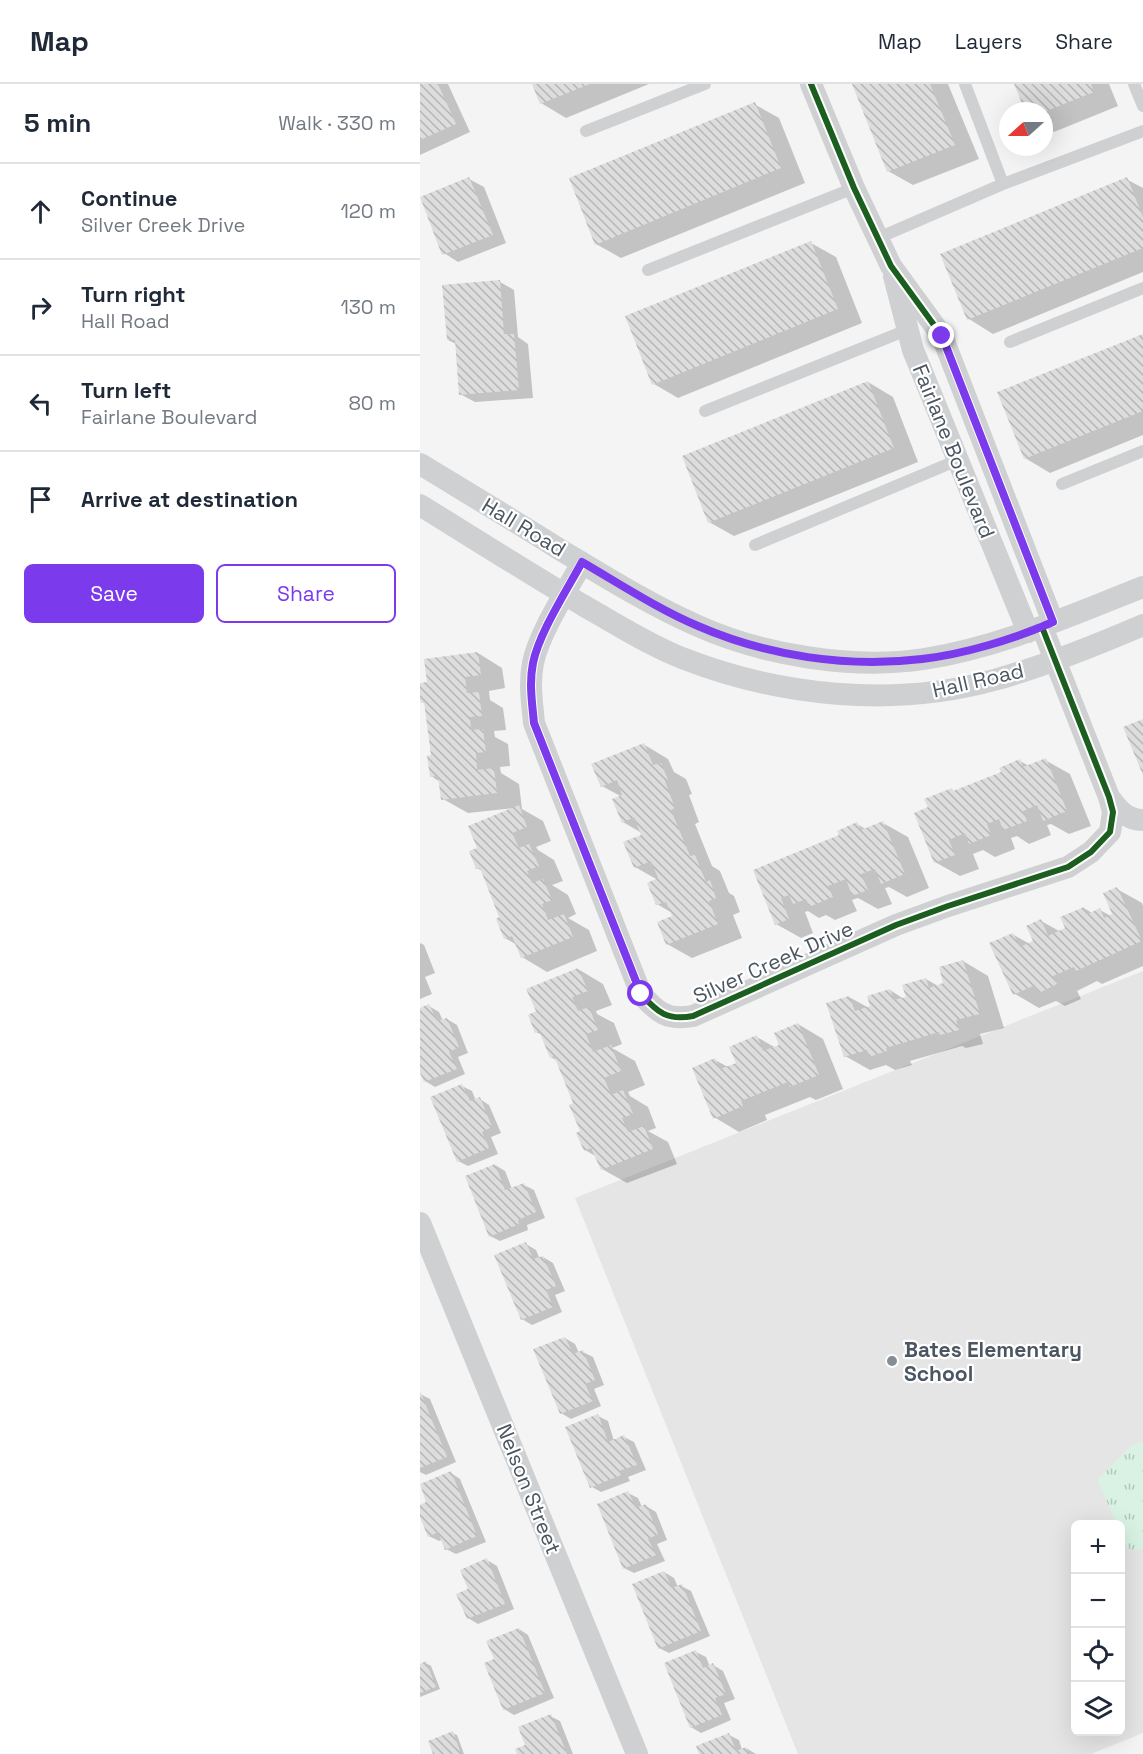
<!DOCTYPE html>
<meta charset="utf-8">
<style>
:root{--surface:#fff;--page:#f6f6f7;--text:#1f2937;--muted:#747a83;--line:#e0e1e3;--accent:#7c3aed}
body{margin:0;font-family:"Space Grotesk",sans-serif;background:var(--page);color:var(--text)}
.controls{position:absolute;right:18px;bottom:18px;display:grid;overflow:hidden;border-radius:9px;box-shadow:0 6px 24px #0002}
.controls button{width:54px;height:54px;display:grid;place-items:center;padding:0;border:0;border-bottom:2px solid var(--line);background:var(--surface);color:var(--text);font:30px sans-serif}
.compass{position:absolute;left:579px;top:18px;width:54px;height:54px;border-radius:50%;background:var(--surface);box-shadow:0 6px 24px #0002;rotate:249deg}
.stop{position:absolute;width:18px;height:18px;margin:-14px;border:4px solid #7c3aed;border-radius:50%;background:#fff}
.stop.end{background:#7c3aed;border-color:#fff;box-shadow:0 2px 6px #0008}
.list{margin:0;padding:0;list-style:none}
h2{display:flex;justify-content:space-between;align-items:center;height:78px;margin:0;padding:0 24px;font-size:26px}
h2 small{font-size:20px;font-weight:400;color:var(--muted)}
.list li{display:grid;grid-template-columns:39px 1fr auto;gap:18px;align-items:center;box-sizing:border-box;height:96px;padding:0 24px;border-top:2px solid var(--line)}
.list b{display:block;font-size:22px;white-space:nowrap}
.list p{margin:0;font-size:20px;white-space:nowrap;color:var(--muted)}
.list em{font-size:20px;font-style:normal;color:var(--muted)}
.actions{display:flex;gap:12px;padding:18px 24px}
.actions a{flex:1;padding:14px 0;border:2px solid var(--accent);border-radius:9px;text-align:center;font-size:21px;color:var(--accent)}
.actions .main{background:var(--accent);color:#fff}
.icon{flex:none;width:33px;height:33px;fill:none;stroke:currentColor;stroke-width:2;stroke-linecap:round;stroke-linejoin:round}
.map{position:relative;flex:none;width:723px;height:1670px;overflow:hidden}
header{display:flex;align-items:center;gap:36px;box-sizing:border-box;height:84px;padding:0 30px;background:var(--surface);border-bottom:2px solid var(--line)}
header strong{font-size:28px}
nav{display:flex;gap:33px;margin-inline-start:auto;font-size:21px}
main{display:flex}
aside{flex:1;background:var(--surface)}
.map>svg:first-child{display:block}
.education{fill:#e6e5e6;fill-rule:evenodd}
.grass{fill:url(#grass-tufts)}
.shadow{fill:#0003}
.building{fill:url(#building-back-hatch)}
.lines{fill:none;stroke-linecap:round;stroke-linejoin:round}
.lane{stroke:#ced0d2;stroke-width:12}
.street{stroke:#ced0d2;stroke-width:22}
.cycleway-casing{stroke:#fff;stroke-width:10}
.cycleway{stroke:#1b5e20;stroke-width:6}
.route{stroke:#7c3aed;stroke-width:8}
.poi-dot{fill:#868d94;stroke:#fff;stroke-width:2}
.labels{text-anchor:middle;dominant-baseline:central;stroke-width:4.5;stroke-linejoin:round;paint-order:stroke}
.street-label{font-size:21px;fill:#4a5661;stroke:#fff}
.poi-label{font-size:21px;font-weight:bold;fill:#4a5661;stroke:#fff;text-anchor:start}
</style>
<header>
<strong>Map</strong>
<nav><a>Map</a><a>Layers</a><a>Share</a></nav>
</header>
<main>
<aside>
<h2>5 min<small>Walk · 330 m</small></h2>
<ul class="list">
<li><svg class="icon" aria-label="ahead" viewBox="0 0 24 24"><path d="M12 20V5M6 11l6-6 6 6"/></svg><div><b>Continue</b><p>Silver Creek Drive</p></div><em>120 m</em></li>
<li><svg class="icon" aria-label="right" viewBox="0 0 24 24"><path d="M7 20v-9h11M14 6l5 5-5 5"/></svg><div><b>Turn right</b><p>Hall Road</p></div><em>130 m</em></li>
<li><svg class="icon" aria-label="left" viewBox="0 0 24 24"><path d="M17 20v-9H6M10 6l-5 5 5 5"/></svg><div><b>Turn left</b><p>Fairlane Boulevard</p></div><em>80 m</em></li>
<li><svg class="icon" aria-label="arrive" viewBox="0 0 24 24"><path d="M6 21V4h12l-3 4 3 4H6"/></svg><div><b>Arrive at destination</b></div></li>
</ul>
<div class="actions"><a class="main">Save</a><a>Share</a></div>
</aside>
<div class="map">
<svg width="723" height="1670" viewBox="0 0 723 1670">
<defs>
<pattern id="grass-tufts" width="24" height="20" patternUnits="userSpaceOnUse" patternTransform="scale(1.5)"><rect width="24" height="20" fill="#d9f2e3"/><path d="M3 7l-1-3M5 7V3M7 7l1-3M15 17l-1-3M17 17v-4M19 17l1-3" fill="none" stroke="#b2c7bb"/></pattern>
<pattern id="building-back-hatch" width="6" height="6" patternUnits="userSpaceOnUse" patternTransform="scale(1.5)"><rect width="6" height="6" fill="#ddddde"/><path d="M-1 5l2 2M0 0l6 6M5-1l2 2" fill="none" stroke="#b5b6b7"/></pattern>
</defs>
<rect width="100%" height="100%" fill="#f4f4f4"/>
<!-- education -->
<path class="education" d="M723 887V1649L671 1670H378L155 1114ZM656 1440H700V1648H656Z"/>
<!-- grass -->
<path class="grass" d="M723 1357V1464C706 1472 700 1455 700 1440H697L678 1398 679 1394 711 1362Z"/>
<!-- shadow -->
<path class="shadow" d="M0 0H28L50 48 0 71Z
M113 0H229L146 34 121 19Z
M433 0H528L559 75 493 101 468 87Z
M595 0H689L698 22 634 48 624 42V27H606Z
M334 20 359 34 385 99 201 174 176 160Z
M49 95 64 103 86 159 38 178 24 169Z
M706 95 723 104V188L573 250 549 235Z
M391 159 416 173 442 239 258 314 234 300Z
M80 198 94 206 98 253 108 260 113 314 55 318 40 310 36 260 28 256Z
M723 252V351L630 389 605 374Z
M448 298 473 313 498 378 314 452 289 438Z
M58 569 82 584 85 604 69 607 70 616 83 624 86 646 74 647 75 653 88 660 90 682 80 683 81 689 99 700 102 725 123 737 131 757 116 763 118 766 134 776 143 797 132 801 148 811 156 830 148 834 169 846 177 867 127 888 102 873 97 861 85 854 81 834 62 787 57 784 59 765 94 724 48 729 23 715 20 698 11 692 12 672 6 620 2 618 0 600 9 599Z
M223 660 248 675 254 688 266 695 272 710 269 711 279 738 275 740 292 782 300 787 309 809 314 812 320 828 313 831 322 854 272 874 247 860 254 832 252 829 237 820 238 796 215 783 223 752 220 748 203 738 202 713 182 702Z
M625 676 650 690 671 742 649 750 631 740 627 741 631 751 609 760 597 752 591 754 595 765 575 773 563 766 553 770 559 785 540 792 515 778 509 724 532 706 535 708 582 689 600 677 609 682Z
M463 739 488 753 509 804 487 813 469 803 465 804 472 820 458 825 438 814 432 816 437 827 415 836 406 831 399 834 388 827 385 828 393 849 381 854 356 840 335 786 421 751 437 740 447 746Z
M697 805 722 819 723 822V882L682 900 677 897 657 907 661 915 645 922 636 917 619 924 595 910 592 850 610 860 615 858 621 837 641 848 647 845 664 824 672 829 680 826 691 832 694 831Z
M0 859 4 861 15 889 5 893 12 910 0 915Z
M543 877 568 892 584 944 560 950 563 960 546 964 542 962 490 977 492 981 475 986 466 981 450 986 425 972 429 913 449 924 470 906 484 915 506 895 518 902 525 900Z
M158 885 183 900 192 921 176 927 177 930 194 939 202 960 192 964 215 977 225 1001 208 1008 210 1012 228 1023 236 1044 228 1047 248 1058 257 1080 207 1099 182 1085 177 1073 165 1066 155 1020 137 977 131 973 122 951 116 948 117 928Z
M9 922 19 928 23 937 27 935 37 941 48 969 38 973 45 990 15 1003 5 997 0 985V926Z
M378 940 403 955 423 1005 396 1016 390 1013 345 1031 347 1036 319 1048 294 1033 295 976 308 983 318 979 337 953 356 964 361 962Z
M42 1002 52 1007 56 1017 60 1015 69 1021 81 1049 71 1053 78 1070 48 1082 38 1077Z
M75 1081 85 1087 92 1105 104 1101 114 1106 125 1134 107 1141 108 1146 80 1157 70 1152Z
M106 1160 116 1166 120 1175 123 1173 133 1179 145 1207 135 1211 142 1228 112 1241 102 1235Z
M145 1254 155 1260 159 1269 163 1268 173 1273 184 1301 174 1305 181 1322 151 1335 141 1329Z
M0 1310 10 1315 36 1378 6 1391 0 1388Z
M178 1332 188 1337 194 1357 204 1353 214 1358 226 1386 208 1393 210 1397 181 1408 172 1403Z
M31 1389 40 1395 66 1458 36 1470 26 1465 22 1456 19 1457 9 1452 0 1429V1422L8 1419Z
M208 1409 218 1414 222 1423 226 1422 236 1428 247 1456 237 1460 245 1477 214 1489 204 1484Z
M67 1476 77 1482 94 1525 58 1540 48 1534 50 1506Z
M244 1488 254 1494 258 1503 261 1502 271 1507 290 1552 249 1569 239 1564Z
M99 1545 108 1551 134 1614 94 1631 84 1625 76 1576Z
M276 1568 286 1573 290 1583 293 1581 303 1587 315 1615 304 1619 311 1636 281 1649 271 1643Z
M6 1579 11 1582 20 1605 0 1613V1581Z
M130 1632 140 1637 153 1670H99Z
M32 1649 37 1651 44 1670H14Z
M309 1651 319 1656 322 1666 326 1664 336 1670H281Z"/>
<!-- building -->
<path class="building" d="M0 0H18L36 40 0 56Z
M112 0H170L120 20Z
M432 0H510L535 61 467 88Z
M594 0H671L674 8 624 28V27H605Z
M335 18 361 84 175 161 149 94Z
M49 93 73 151 22 171 0 113Z
M707 93 723 133V164L547 236 520 170Z
M391 157 418 225 232 301 205 232Z
M80 196 84 250H94L99 306 39 311 35 256H27L22 201Z
M723 250V327L604 375 577 308Z
M448 297 474 364 288 439 262 372Z
M58 568 61 591 45 593 47 609 59 608 62 632 50 633 51 646 63 645 66 668 56 669 57 686 74 684 77 709 21 716 18 692 10 693 7 672 11 671 4 618 1 619 0 615V599L7 598 4 575Z
M723 635V691L703 643Z
M224 659 233 681 241 679 248 696 245 697 255 724 251 726 270 772 275 771 286 798 290 796 296 814 289 817 298 840 246 861 237 838 252 832 246 818 236 821 227 799 238 794 231 777 214 784 203 758 221 751 214 733 202 739 192 715 202 711 197 696 181 703 171 680Z
M626 674 647 727 623 737 617 721 603 727 607 737 583 746 579 735 567 740 571 751 549 760 545 749 529 756 535 771 514 779 494 729 508 723 504 715 532 704 533 707 581 688 579 684 600 675 603 683Z
M99 721 107 743 92 749 99 764 109 760 119 782 107 787 112 799 123 795 132 816 122 820 128 836 144 830 153 853 101 874 92 852 84 855 76 835 79 833 60 784 56 785 49 767 57 764 48 742Z
M463 737 485 790 461 800 455 785 441 790 448 806 432 812 426 795 408 802 413 813 389 823 386 815 373 820 369 811 361 814 369 835 355 841 333 786 419 751 417 747 437 738 441 746Z
M697 803 722 857 656 887 654 883 633 892 637 900 619 909 615 901 593 911 569 859 593 849 600 863 613 857 606 842 621 835 628 852 645 844 640 833 664 823 668 830 680 824 684 834 692 830 683 809Z
M543 876 560 930 536 936 539 946 520 951 519 948 466 964 467 967 449 973 447 966 424 973 406 919 429 912 435 927 450 922 447 912 470 905 474 916 486 913 482 901 506 894 509 904 523 899 519 883Z
M158 884 168 907 152 913 158 927 169 923 178 946 166 950 173 968 191 961 201 987 184 994 191 1011 203 1006 213 1030 202 1034 208 1048 224 1042 233 1065 181 1086 171 1064 164 1067 156 1049 160 1047 149 1021 153 1019 134 972 130 974 119 947 115 949 108 931 116 927 106 905Z
M9 920 17 937 27 934 39 963 29 968 37 985 4 998 0 989V924Z
M378 939 399 991 370 1003 368 998 321 1017 323 1022 293 1035 272 984 295 974 300 985 316 979 309 963 337 951 343 967 359 961 354 949Z
M42 1000 50 1017 60 1013 72 1043 62 1048 69 1064 37 1078 10 1013Z
M75 1080 85 1106 104 1099 116 1128 98 1136 99 1140 69 1153 45 1092Z
M106 1158 113 1175 123 1172 136 1202 126 1206 133 1223 101 1236 74 1171Z
M145 1253 153 1270 163 1266 175 1296 165 1300 173 1317 140 1330 113 1265Z
M0 1307 27 1373 0 1384Z
M178 1330 188 1358 204 1351 217 1381 199 1387 201 1391 170 1404 145 1343Z
M31 1387 57 1452 25 1466 18 1448 8 1453 0 1433V1421L6 1418 0 1400Z
M208 1407 216 1424 226 1420 238 1450 228 1455 236 1471 203 1485 177 1420Z
M67 1474 85 1520 47 1535 36 1510 48 1505 40 1486Z
M244 1487 252 1504 262 1500 281 1547 238 1565 212 1500Z
M99 1544 125 1609 83 1626 64 1579 74 1575 66 1557Z
M276 1566 283 1584 293 1579 306 1610 295 1614 302 1631 270 1644 244 1579Z
M6 1577 16 1603 0 1609V1580Z
M131 1630 147 1670H97L95 1665 105 1661 98 1643Z
M33 1647 41 1670H13L8 1657Z
M309 1649 316 1667 326 1663 329 1670H279L276 1662Z"/>
<g class="lines">
<!-- lane -->
<path class="lane" d="M545 0 583 100
M714 0 723 22
M166 47 285 0
M458 154 583 100 723 47
M228 186 434 104
M590 258 723 204
M285 327 487 246
M642 400 723 367
M335 461 538 376"/>
<!-- street -->
<path class="street" d="M391 0 434 104 471 182 522 252 633 538
M474 192 493 266 608 548
M0 380C46 408 93 436 139 465 184 492 230 521 278 542 343 571 433 586 504 575 581 563 651 531 723 503
M0 421C55 455 110 490 166 523 198 541 229 561 262 574 359 612 473 624 574 596 625 582 674 562 723 541
M162 479C147 506 119 549 113 579 109 599 112 618 114 639L221 910C237 928 247 937 273 932L476 841 528 822 648 783 671 768 690 748 693 728 689 713 622 543
M689 713C698 725 706 736 723 736
M0 1139 217 1670"/>
<defs>
<path id="cycleway" d="M391 0 434 104 471 182 522 252 633 538
M162 479C147 506 119 549 113 579 109 599 112 618 114 639L221 910C237 928 247 937 273 932L476 841 528 822 648 783 671 768 690 748 693 728 689 713 622 543"/>
</defs>
<!-- cycleway casing -->
<use href="#cycleway" class="cycleway-casing"/>
<!-- cycleway -->
<use href="#cycleway" class="cycleway"/>
</g>
<g class="lines">
<!-- route -->
<path class="route" d="M221 910 114 639C112 618 109 599 113 579 119 549 147 506 162 478 200 500 238 525 278 542 347 572 427 584 502 575 545 570 594 555 633 538L522 252"/>
</g>
<!-- markers -->
<circle class="poi-dot" cx="472" cy="1277" r="6"/>
<g class="labels">
<!-- street labels -->
<g class="street-label">
<text transform="translate(534 367) rotate(68)">Fairlane Boulevard</text>
<text transform="translate(104 443) rotate(31)">Hall Road</text>
<text transform="translate(558 596) rotate(-13)">Hall Road</text>
<text transform="translate(353 878) rotate(-24)">Silver Creek Drive</text>
<text transform="translate(109 1405) rotate(68)">Nelson Street</text>
</g>
<!-- poi labels -->
<g class="poi-label">
<text x="484" y="1265">Bates Elementary<tspan x="484" dy="24">School</tspan></text>
</g>
</g>
</svg>
<div class="controls">
<button>+</button>
<button>−</button>
<button><svg class="icon" aria-label="locate" viewBox="0 0 24 24"><circle cx="12" cy="12" r="6"/><path d="M12 2v4M12 18v4M2 12h4M18 12h4"/></svg></button>
<button><svg class="icon" aria-label="layers" viewBox="0 0 24 24"><path d="M12 4l9 5-9 5-9-5zM3 14l9 5 9-5"/></svg></button>
</div>
<svg class="compass" viewBox="-18 -18 36 36"><path d="M0-13l5 13h-10z" fill="#e53935"/><path d="M0 13l5-13h-10z" fill="#747a83"/></svg>
<div class="stop" style="left:221px;top:910px"></div>
<div class="stop end" style="left:522px;top:252px"></div>
</div>
</main>
